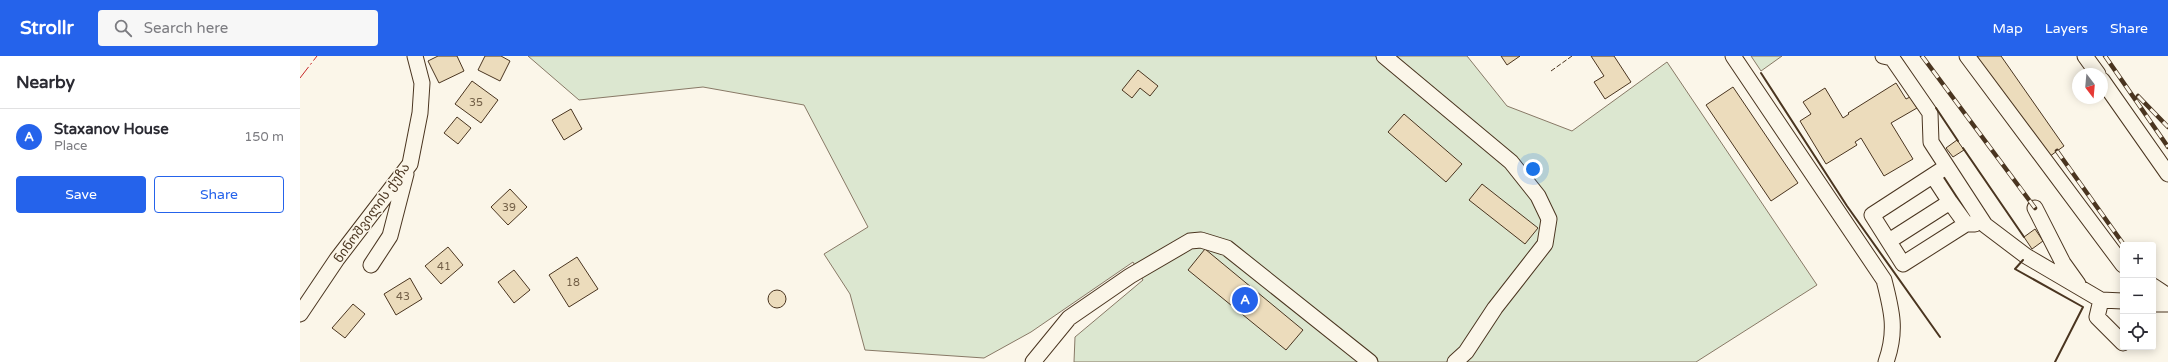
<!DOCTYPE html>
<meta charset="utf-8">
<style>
:root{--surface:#fff;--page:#f7f7f7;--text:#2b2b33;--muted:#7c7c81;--line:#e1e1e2;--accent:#2563eb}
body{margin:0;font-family:"Varela Round","Noto Sans Georgian",sans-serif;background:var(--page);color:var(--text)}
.controls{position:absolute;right:12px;bottom:12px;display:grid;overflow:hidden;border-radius:4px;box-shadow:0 2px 10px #0003}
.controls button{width:36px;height:36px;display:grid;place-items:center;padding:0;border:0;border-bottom:1px solid var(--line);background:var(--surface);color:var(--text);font:20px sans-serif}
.compass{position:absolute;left:1772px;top:12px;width:36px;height:36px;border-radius:50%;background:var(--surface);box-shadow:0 2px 10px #0003;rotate:164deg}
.you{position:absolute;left:1233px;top:113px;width:14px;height:14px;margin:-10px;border:3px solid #fff;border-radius:50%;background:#1a73e8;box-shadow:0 0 0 6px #1a73e833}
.badge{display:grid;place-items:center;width:26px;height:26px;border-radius:50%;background:var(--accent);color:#fff;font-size:13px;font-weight:700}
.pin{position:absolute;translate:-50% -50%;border:2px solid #fff;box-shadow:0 1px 4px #0006}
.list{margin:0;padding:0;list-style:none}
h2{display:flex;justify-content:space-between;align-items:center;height:52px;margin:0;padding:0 16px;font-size:17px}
h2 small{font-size:13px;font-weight:400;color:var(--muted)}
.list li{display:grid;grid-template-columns:26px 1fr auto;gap:12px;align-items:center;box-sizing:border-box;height:56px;padding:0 16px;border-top:1px solid var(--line)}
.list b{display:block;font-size:15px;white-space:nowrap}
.list p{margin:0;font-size:13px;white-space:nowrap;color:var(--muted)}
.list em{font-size:13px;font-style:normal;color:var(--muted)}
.actions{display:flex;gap:8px;padding:12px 16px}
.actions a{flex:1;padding:9px 0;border:1px solid var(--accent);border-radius:4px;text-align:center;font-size:14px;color:var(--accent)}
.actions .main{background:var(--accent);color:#fff}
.icon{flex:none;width:22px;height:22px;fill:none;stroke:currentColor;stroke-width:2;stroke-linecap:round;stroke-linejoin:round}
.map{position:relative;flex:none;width:1868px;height:306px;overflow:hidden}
header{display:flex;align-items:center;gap:24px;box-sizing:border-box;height:56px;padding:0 20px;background:var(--accent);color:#fff}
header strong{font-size:19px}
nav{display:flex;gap:22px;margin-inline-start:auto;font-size:14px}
.search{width:280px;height:36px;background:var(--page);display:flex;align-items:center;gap:10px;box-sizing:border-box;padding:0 14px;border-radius:4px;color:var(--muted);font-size:15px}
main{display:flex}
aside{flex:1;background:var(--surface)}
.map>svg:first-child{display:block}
.green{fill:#dce7d0;stroke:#887966}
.building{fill:#ecdcbc;stroke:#4a3520}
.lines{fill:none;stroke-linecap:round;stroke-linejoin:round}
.minor-casing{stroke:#4a3520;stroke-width:17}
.minor{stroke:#fbf6e9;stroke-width:15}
.rail-casing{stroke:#4a3520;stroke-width:4.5}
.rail{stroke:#fbf6e9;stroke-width:3;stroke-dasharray:9;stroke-linecap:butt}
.fence{stroke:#4a3520;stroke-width:1;stroke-dasharray:5 2;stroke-linecap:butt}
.wall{stroke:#4a3520;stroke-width:2}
.power{stroke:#c62828;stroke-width:1;stroke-dasharray:14 3 2 3;stroke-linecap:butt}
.labels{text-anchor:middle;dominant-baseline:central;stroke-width:3;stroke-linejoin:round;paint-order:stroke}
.number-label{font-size:11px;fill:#725f47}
.street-label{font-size:13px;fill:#4a3520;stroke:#fbf6e9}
</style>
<header>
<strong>Strollr</strong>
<div class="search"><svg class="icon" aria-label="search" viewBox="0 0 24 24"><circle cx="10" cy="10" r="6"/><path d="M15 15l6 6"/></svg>Search here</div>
<nav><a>Map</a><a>Layers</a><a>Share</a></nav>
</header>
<main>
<aside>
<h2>Nearby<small></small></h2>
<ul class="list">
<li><span class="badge">A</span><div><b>Staxanov House</b><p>Place</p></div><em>150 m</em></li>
</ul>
<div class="actions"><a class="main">Save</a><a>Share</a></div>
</aside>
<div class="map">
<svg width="1868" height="306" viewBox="0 0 1868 306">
<rect width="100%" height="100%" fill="#fbf6e9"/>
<!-- green -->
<path class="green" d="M228 0H1167L1207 50 1272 75 1367 6 1517 229 1396 306H774L775 281 843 224 833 206 731 276 684 302 565 294 550 238 524 198 568 171 504 49 403 31 279 44Z
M1451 0H1482L1461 15Z"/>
<!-- building -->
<path class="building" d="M138 0H157L164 15 139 27 128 5Z
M185 0H201L210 5 200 25 178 14Z
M1201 0H1220L1207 9Z
M1291 0H1314L1331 26 1305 43 1294 26 1304 20Z
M1673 0H1701L1764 90 1746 103Z
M838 14 858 30 850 40 840 32 832 42 822 34Z
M172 25 198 44 181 67 155 48Z
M1596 27 1606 43 1610 41 1617 52 1591 67 1613 103 1584 120 1561 82 1555 86 1557 89 1526 108 1500 65 1511 58 1503 46 1525 32 1543 62 1549 58 1548 57Z
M1433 31 1498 127 1471 145 1406 49Z
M271 53 282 73 264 84 252 64Z
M1104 58 1162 108 1146 126 1088 76Z
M157 61 171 72 158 88 144 77Z
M1657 84 1664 94 1653 101 1646 92Z
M1182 128 1238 172 1225 188 1169 144Z
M210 133 227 151 208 169 191 151Z
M1735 173 1743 185 1732 193 1724 181Z
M148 191 163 209 141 228 125 210Z
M905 193 1003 274 986 294 888 214Z
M277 201 298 233 269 251 249 219Z
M214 214 230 234 214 247 198 226Z
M110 222 122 243 96 259 84 238Z
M468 243a9 9 0 1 1 18 0a9 9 0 1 1-18 0Z
M53 248 65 258 45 282 32 272Z"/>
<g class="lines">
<defs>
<path id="minor" d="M1084 0 1211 106 1238 140 1249 163 1245 188 1195 252 1166 296 1155 306
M1433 0 1584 224C1592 255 1597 275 1586 306
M1583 0 1592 2 1630 57 1631 86 1685 169 1726 200 1801 244 1823 245
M1667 0 1823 209
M1785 0 1798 18
M1802 24 1868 118
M1646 111 1572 159 1603 208 1666 168
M1633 120 1650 146
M1735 152 1763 207 1778 228
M1589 185 1650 146 1666 168H1675
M71 209 90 180 106 118
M1853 230 1868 240
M1801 244 1797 261 1823 287
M1853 248H1868
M0 258 37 203 110 108 120 57 122 27 115 0
M733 306 769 262 830 220 890 185 901 184 927 192 1070 306"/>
</defs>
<!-- minor casing -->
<use href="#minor" class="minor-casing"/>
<!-- minor -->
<use href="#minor" class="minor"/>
<defs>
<path id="rail" d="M1622 0 1735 152
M1805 0 1868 91
M1838 40 1868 71
M1757 95 1824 189"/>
</defs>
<!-- rail casing -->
<use href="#rail" class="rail-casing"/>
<!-- rail -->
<use href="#rail" class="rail"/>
<!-- fence -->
<path class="fence" d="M1251 15 1272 0"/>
<!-- wall -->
<path class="wall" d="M1461 17 1547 150 1640 281
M1636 52 1658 85
M1663 92 1724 181
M1723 204 1715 213 1783 251 1755 306"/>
<!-- power -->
<path class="power" d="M0 22 17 0"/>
</g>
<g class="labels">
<!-- number labels -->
<g class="number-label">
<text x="176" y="46">35</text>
<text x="209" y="151">39</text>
<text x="144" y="210">41</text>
<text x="273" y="226">18</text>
<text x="103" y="240">43</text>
</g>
<!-- street labels -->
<g class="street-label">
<text transform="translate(72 157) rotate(-54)">ნინოშვილის ქუჩა</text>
</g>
</g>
</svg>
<div class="controls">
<button>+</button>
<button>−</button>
<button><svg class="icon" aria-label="locate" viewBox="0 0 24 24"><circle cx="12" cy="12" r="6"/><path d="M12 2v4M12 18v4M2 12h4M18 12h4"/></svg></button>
</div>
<svg class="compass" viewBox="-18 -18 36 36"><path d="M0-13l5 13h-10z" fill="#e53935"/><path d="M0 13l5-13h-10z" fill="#7c7c81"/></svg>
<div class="you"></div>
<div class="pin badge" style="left:945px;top:244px">A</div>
</div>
</main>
